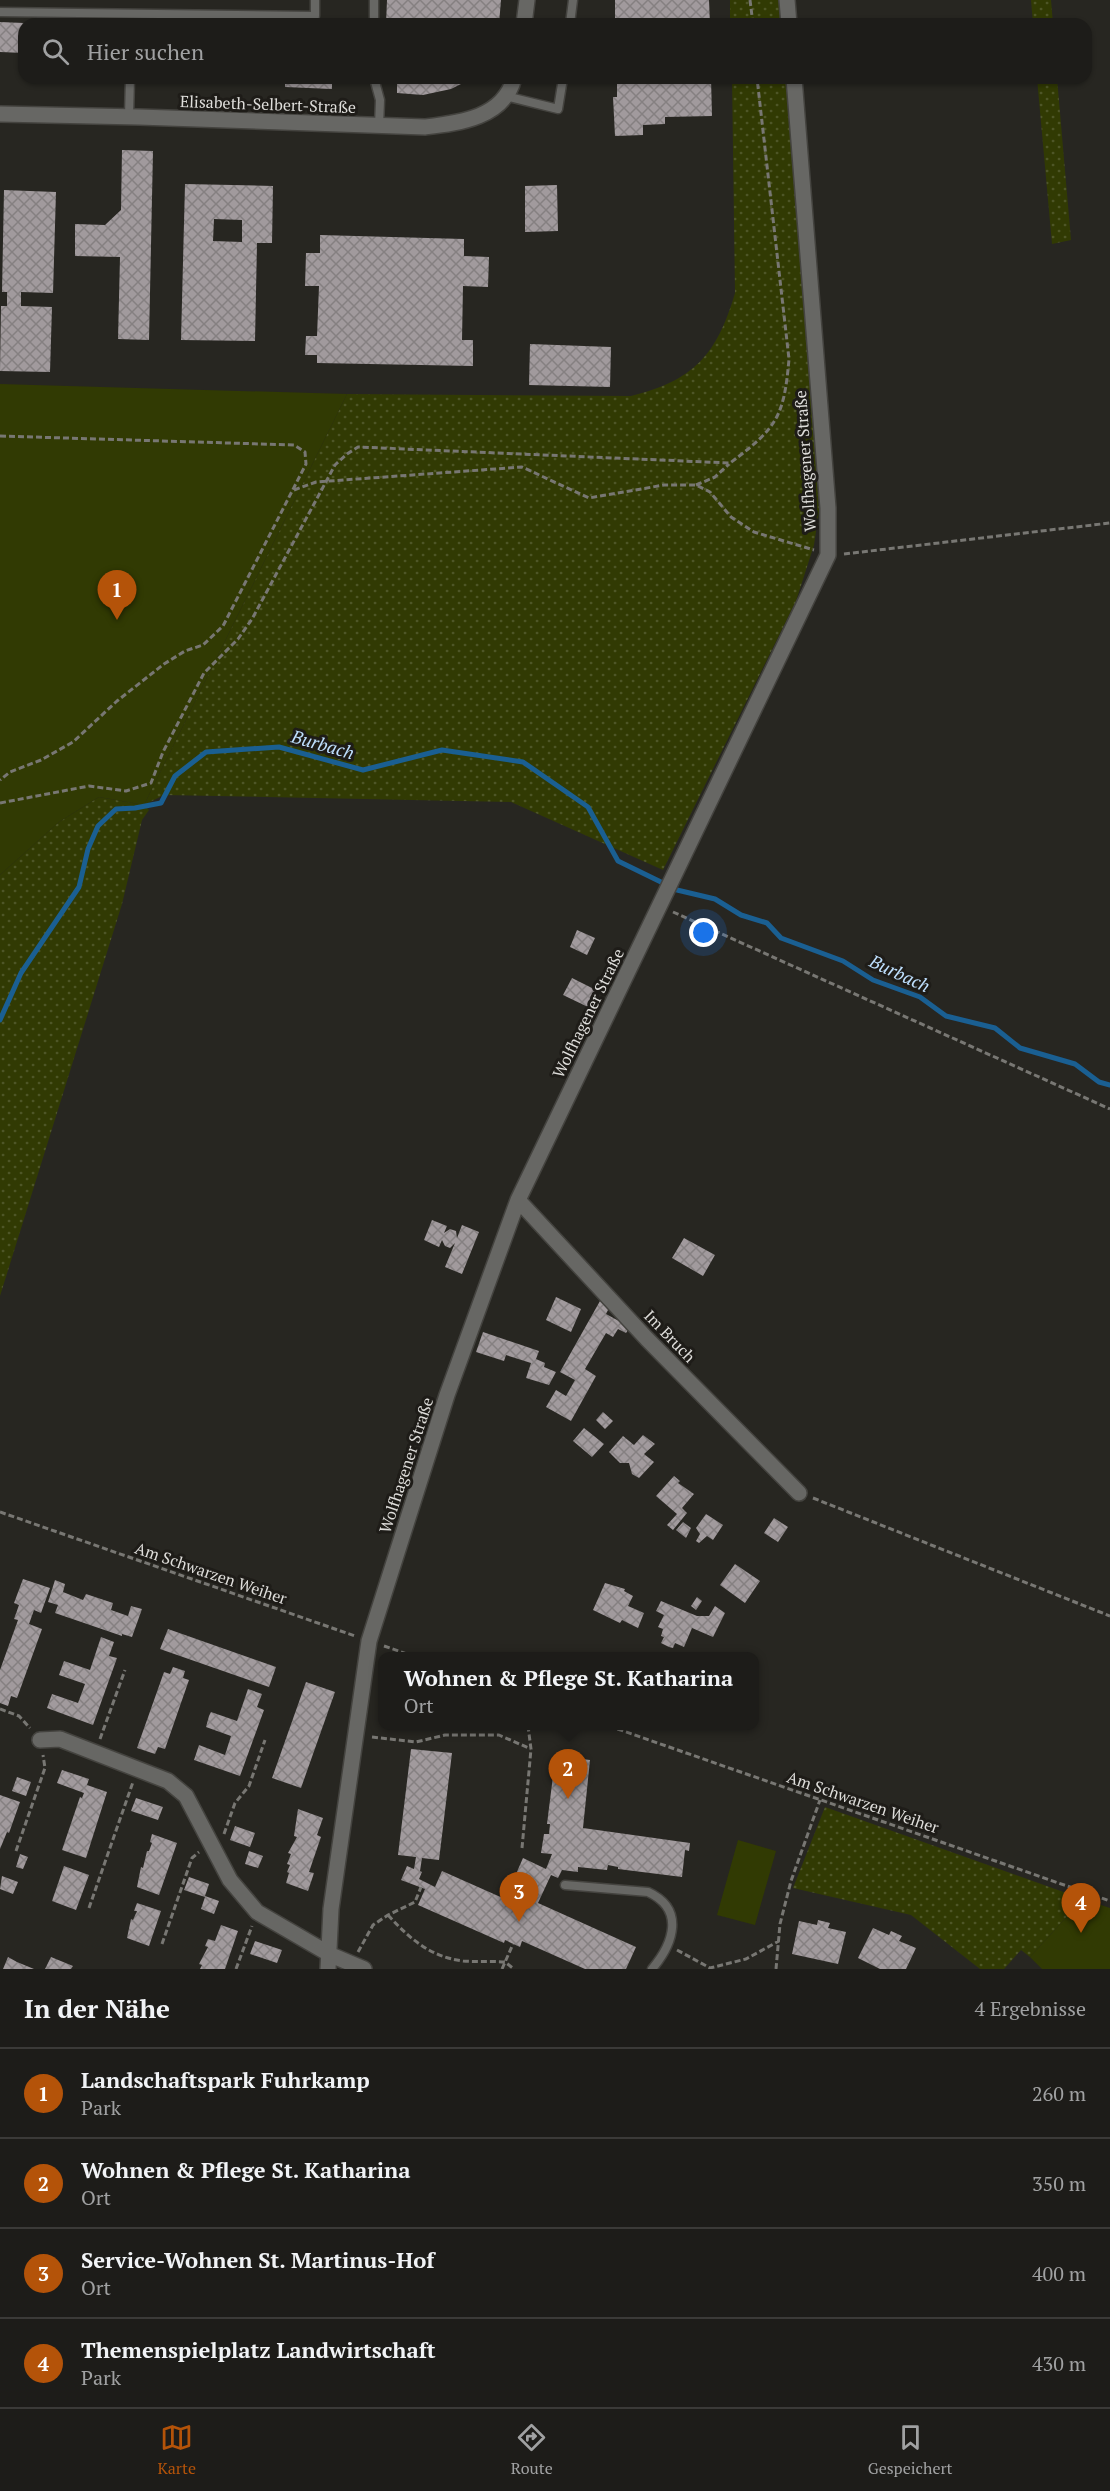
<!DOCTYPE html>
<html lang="de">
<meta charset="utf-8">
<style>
:root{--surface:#1d1c19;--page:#252522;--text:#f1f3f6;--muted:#a0a1a2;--line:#3b3a38;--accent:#b45309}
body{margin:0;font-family:"PT Serif",serif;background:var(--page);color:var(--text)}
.you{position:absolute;left:704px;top:933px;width:21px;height:21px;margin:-15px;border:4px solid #fff;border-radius:50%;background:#1a73e8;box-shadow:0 0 0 9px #1a73e833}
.badge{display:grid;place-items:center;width:39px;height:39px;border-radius:50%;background:var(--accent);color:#fff;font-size:20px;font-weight:700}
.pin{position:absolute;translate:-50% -50px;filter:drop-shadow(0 2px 3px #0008)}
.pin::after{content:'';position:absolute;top:32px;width:21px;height:18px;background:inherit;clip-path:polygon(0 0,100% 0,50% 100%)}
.popup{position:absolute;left:378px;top:1652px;width:381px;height:78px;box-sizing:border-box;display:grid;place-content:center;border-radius:12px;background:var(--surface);filter:drop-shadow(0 2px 4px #0005);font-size:20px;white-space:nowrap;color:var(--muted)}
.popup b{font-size:22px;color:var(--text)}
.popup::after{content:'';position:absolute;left:50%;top:100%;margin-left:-12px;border:12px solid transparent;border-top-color:var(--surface)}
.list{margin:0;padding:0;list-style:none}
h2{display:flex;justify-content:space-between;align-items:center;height:78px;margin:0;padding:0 24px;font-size:26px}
h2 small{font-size:20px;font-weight:400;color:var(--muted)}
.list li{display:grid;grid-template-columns:39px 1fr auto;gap:18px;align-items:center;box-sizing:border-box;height:90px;padding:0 24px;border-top:2px solid var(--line)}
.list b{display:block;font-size:22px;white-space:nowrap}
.list p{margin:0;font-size:20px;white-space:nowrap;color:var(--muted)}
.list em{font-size:20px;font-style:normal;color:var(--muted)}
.icon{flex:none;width:33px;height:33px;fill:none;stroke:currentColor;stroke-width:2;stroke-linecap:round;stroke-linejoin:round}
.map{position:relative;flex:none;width:1110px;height:1969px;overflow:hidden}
.search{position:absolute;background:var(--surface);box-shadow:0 2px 4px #0004;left:18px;right:18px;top:18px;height:66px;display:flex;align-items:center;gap:15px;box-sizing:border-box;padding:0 21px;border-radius:18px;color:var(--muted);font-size:22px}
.sheet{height:438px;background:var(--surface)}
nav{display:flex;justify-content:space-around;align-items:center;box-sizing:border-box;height:84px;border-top:2px solid var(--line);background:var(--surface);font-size:16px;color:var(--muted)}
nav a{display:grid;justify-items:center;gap:3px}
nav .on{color:var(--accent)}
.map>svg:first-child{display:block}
.grass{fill:url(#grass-dots)}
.green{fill:#313a03}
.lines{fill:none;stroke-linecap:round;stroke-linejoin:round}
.stream{stroke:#1a5f92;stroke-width:5}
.building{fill:url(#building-cross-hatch);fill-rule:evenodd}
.service-casing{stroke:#44433f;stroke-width:11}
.minor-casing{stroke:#44433f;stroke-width:18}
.path{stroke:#787773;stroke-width:3;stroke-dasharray:6 3;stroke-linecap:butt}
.service{stroke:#676764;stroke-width:8}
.minor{stroke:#676764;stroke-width:15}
.labels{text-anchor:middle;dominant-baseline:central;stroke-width:6;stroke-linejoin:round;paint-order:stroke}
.street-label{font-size:16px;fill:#deddda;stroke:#1e1c18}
.water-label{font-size:18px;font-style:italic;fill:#bfe0fe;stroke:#1e1c18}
</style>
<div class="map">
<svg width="1110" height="1969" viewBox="0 0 1110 1969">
<defs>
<pattern id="grass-dots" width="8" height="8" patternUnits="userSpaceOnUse" patternTransform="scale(1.5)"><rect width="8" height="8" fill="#313a03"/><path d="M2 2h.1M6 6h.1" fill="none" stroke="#4e5627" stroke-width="1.8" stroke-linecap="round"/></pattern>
<pattern id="building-cross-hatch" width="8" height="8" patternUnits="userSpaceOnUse" patternTransform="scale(1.5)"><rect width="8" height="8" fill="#a19a9d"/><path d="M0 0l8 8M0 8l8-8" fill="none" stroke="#858081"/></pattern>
</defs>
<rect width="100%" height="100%" fill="#272621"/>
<!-- grass -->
<path class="grass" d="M730 0H781L783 24H730Z
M1031 0H1051L1053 24H1033Z
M732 78H787L815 441 819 511 814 545 796 601 663 870 511 802 164 795 144 805 149 810 142 820 122 904 0 1296V875L59 822 99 797 144 805 347 394 631 396C693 381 717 355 735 293Z
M1037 78H1057L1071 240 1052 244Z
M825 1807 1083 1899 1030 1957 1021 1950 1004 1969H980L911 1915 793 1888Z"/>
<!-- green -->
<path class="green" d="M0 384 347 394 144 805 99 797 59 822 0 875Z
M738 1840 776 1851 755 1925 717 1915Z
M1083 1899 1110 1908V1969H1042L1030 1957Z"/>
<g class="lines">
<!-- stream -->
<path class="stream" d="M677 890 715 899 741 915 767 923 781 938 843 961 873 980 920 997 946 1016 995 1028 1020 1048 1075 1064 1099 1082 1110 1085
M0 1020 21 973 79 887 88 849 98 826 116 809 135 808 161 803 175 776 206 752 279 747 363 770 442 750 523 762 588 807 618 861 663 883"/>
</g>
<!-- building -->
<path class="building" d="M387 0H501L499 24H386Z
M615 0H709L710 24H615Z
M0 22 24 23V53L0 52Z
M285 78H332V89L285 87Z
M397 78H473L451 89 423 95 397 93Z
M617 78H711L712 116 665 117V124L643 125V135L615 136 613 97H617Z
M122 150 153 151 149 340 118 339 120 257 75 256V224L105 225 121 210Z
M185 184 273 186 272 243H257L255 341 181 340ZM214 219 242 220V242L213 241Z
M557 185 558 231 525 232V186Z
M4 190 56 192 53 293 21 292V306L52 307 50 372 0 371 1 306H7V292H2Z
M320 235 464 239V256L489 257 488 287 463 286 462 340H473V366L317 363V355H305L306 336H317L319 286H305L306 253H320Z
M530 344 611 347 610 387 529 385Z
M577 930 595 938 587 955 570 947Z
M572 978 596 990 588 1007 563 995Z
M432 1220 447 1226 444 1233 450 1229 456 1231 457 1238 462 1225 479 1232 462 1274 445 1267 455 1243 450 1248 445 1246 442 1240 439 1247 424 1240Z
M684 1238 715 1255 703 1276 672 1258Z
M556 1297 581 1309 571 1332 546 1320Z
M600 1301 610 1306 606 1314 630 1327 626 1333 618 1329 613 1337 606 1333 585 1369 596 1376 571 1421 546 1407 556 1390 566 1396 575 1380 560 1372Z
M483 1332 539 1351 536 1359 545 1363 544 1367 556 1372 549 1385 526 1378 531 1363 506 1355 504 1361 476 1352Z
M603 1412 613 1421 605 1429 596 1420Z
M584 1428 604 1444 592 1457 573 1441Z
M643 1435 655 1444 644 1454 654 1462 639 1478 632 1474 629 1463H620L609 1452 623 1436 634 1445Z
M674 1476 680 1481 678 1483 694 1494 682 1508 687 1513 673 1530 667 1525 677 1514 656 1496Z
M706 1514 723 1525 713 1540 707 1536 699 1543 696 1541 700 1534 696 1528Z
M774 1518 788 1527 778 1542 764 1533Z
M683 1522 691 1528 686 1538 676 1530Z
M735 1564 760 1581 745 1603 720 1585Z
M23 1579 50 1588 41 1613 34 1610 29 1624 42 1629 17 1698 11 1696 8 1706 0 1703V1670L18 1620 14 1619 19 1605 14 1603Z
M55 1580 65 1584 63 1592 83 1600 86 1594 113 1603 111 1610 128 1616 131 1606 142 1609 132 1637 122 1634V1636L55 1613 58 1605 48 1602Z
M605 1583 625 1589 624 1591 633 1596 628 1606 644 1613 638 1628 622 1620 620 1623 593 1610Z
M697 1597 702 1601 696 1610 691 1606Z
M661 1601 697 1616H709L715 1606 725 1613 713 1637 692 1628 684 1647 675 1643 673 1648 669 1647 661 1643 664 1637 661 1636 663 1629 658 1627 664 1615 656 1611Z
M168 1629 276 1667 269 1687 160 1649Z
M101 1637 114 1642 109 1656 117 1658 93 1725 47 1708 52 1694 78 1703 85 1684 59 1675 64 1661 90 1670Z
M173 1667 185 1671 183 1678 189 1680 165 1749 158 1747 155 1754 137 1748 164 1672 170 1674Z
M306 1682 335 1692 301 1788 272 1778Z
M248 1689 262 1694 257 1707 264 1710 240 1776 194 1760 199 1745 225 1755 231 1736 206 1727 209 1716 211 1712 237 1721Z
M411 1749 452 1753 439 1860 422 1858 420 1871 422 1872 419 1879 435 1887 442 1871 505 1899 523 1858 546 1869 552 1854 541 1853 544 1834H549L550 1824H547L555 1760 581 1763 582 1759 590 1760 583 1828 690 1843 689 1851 685 1850 682 1877 618 1869V1867L608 1865 607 1870 578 1867V1872L562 1870 558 1878 551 1875 538 1903 636 1947 626 1969H585L522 1941 520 1947 505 1940 504 1943 418 1905 425 1889 401 1880 407 1866 414 1869 416 1857 398 1855Z
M62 1770 89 1779 87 1785 107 1792 86 1858 62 1850 80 1797 82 1798 84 1793 57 1783Z
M17 1777 31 1782 26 1796 12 1791Z
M0 1795 20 1802 9 1833 7 1832 0 1849Z
M136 1798 163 1807 158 1820 131 1811Z
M298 1809 323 1818 317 1835 321 1837 309 1872 314 1873 308 1891 286 1883 289 1873 287 1872 290 1865 287 1864 291 1854 288 1853 297 1837 294 1836Z
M235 1826 255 1833 250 1847 230 1840Z
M152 1834 177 1843 159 1895 137 1887 141 1867 143 1868 147 1851H149L152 1843 150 1842Z
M249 1851 263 1856 258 1868 245 1864Z
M20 1854 28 1857 23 1869 16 1867Z
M64 1866 89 1875 76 1910 52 1901Z
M2 1876 18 1882 13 1894 0 1889Z
M189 1877 209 1884 205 1896 219 1901 214 1914 201 1909 205 1897 184 1890Z
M137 1903 161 1911 149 1946 127 1938 131 1919 133 1920 137 1911H134Z
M818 1920 830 1923 828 1928 846 1932 838 1964 792 1954 799 1921 817 1925Z
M221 1925 238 1931 225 1969H200L202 1965 199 1964 208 1947 205 1946 208 1939 215 1941Z
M873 1928 889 1935 891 1931 902 1936 899 1941 916 1948 906 1969H880L858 1958Z
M255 1941 282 1950 277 1963 250 1954Z
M8 1957 17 1962 34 1969H3Z
M51 1957 73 1966 71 1969H45Z"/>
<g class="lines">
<defs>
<path id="service" d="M0 12 315 16V0
M374 24V0
M570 24 573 0
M374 78 380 100 379 126
M505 96 558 109 563 78
M129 116 130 78
M565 1885 648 1892C685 1909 674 1943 652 1969"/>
<path id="minor" d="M787 0 789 24
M524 24 527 0
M0 114 139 117 425 127C459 123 504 118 514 78
M518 1200 647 1339 799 1493
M40 1740 60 1739 168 1781 186 1796 230 1880 257 1912 331 1955 364 1969
M328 1969 331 1909 369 1641 447 1395 518 1200 828 555V508L794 78"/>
</defs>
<!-- service casing -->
<use href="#service" class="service-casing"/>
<!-- minor casing -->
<use href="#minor" class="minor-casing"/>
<!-- path -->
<path class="path" d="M750 0 753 24
M0 436 294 445 305 452 306 464 223 626 203 645 185 651 164 664 117 701 73 742 41 760 10 772 0 780
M696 485 715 477 729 464
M294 490 316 482 522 467 589 498 664 485H696L710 492 731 517 754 532 814 550
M844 554 1110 523
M0 803 89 786 126 791 151 783 163 752 204 673 238 639 252 619 335 465 347 454 358 447 730 463C777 428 784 417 789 359L757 78
M673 912 1110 1109
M813 1498 1110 1616
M0 1512 355 1636
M384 1646 413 1656
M0 1709 19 1716 30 1728
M609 1726 1110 1901
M372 1737 416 1742 445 1735H499L531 1749
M100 1739 125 1670
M224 1834 235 1803 249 1786 265 1740
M522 1848 531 1749 528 1726
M16 1851 45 1768 43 1755
M89 1908 133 1782
M388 1915C409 1938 430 1957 463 1961 477 1962 491 1961 505 1962L514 1969
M162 1944 192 1858 199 1852
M677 1950 710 1968 746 1959 779 1941
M358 1952 373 1925 388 1915 415 1902 421 1887
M236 1969 252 1926
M502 1969 513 1944
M776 1969 780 1924 791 1881 820 1800"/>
<!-- service -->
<use href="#service" class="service"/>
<!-- minor -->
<use href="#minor" class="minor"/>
</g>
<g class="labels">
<!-- street labels -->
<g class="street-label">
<text transform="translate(268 104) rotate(2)">Elisabeth-Selbert-Straße</text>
<text transform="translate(805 461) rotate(-94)">Wolfhagener Straße</text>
<text transform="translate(588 1013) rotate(-64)">Wolfhagener Straße</text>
<text transform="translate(670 1336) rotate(46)">Im Bruch</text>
<text transform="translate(406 1465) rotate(-72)">Wolfhagener Straße</text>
<text transform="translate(211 1573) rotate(19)">Am Schwarzen Weiher</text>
<text transform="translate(863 1802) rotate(19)">Am Schwarzen Weiher</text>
</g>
<!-- water labels -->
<g class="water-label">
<text transform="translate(323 744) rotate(16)">Burbach</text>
<text transform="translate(900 973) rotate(25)">Burbach</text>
</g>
</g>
</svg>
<div class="you"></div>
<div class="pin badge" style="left:117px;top:620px">1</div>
<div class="pin badge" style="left:568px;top:1799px">2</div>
<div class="popup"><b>Wohnen &amp; Pflege St. Katharina</b>Ort</div>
<div class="pin badge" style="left:519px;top:1922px">3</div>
<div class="pin badge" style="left:1081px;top:1933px">4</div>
<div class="search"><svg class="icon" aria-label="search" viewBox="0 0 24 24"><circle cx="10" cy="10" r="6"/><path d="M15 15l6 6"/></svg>Hier suchen</div>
</div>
<section class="sheet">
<h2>In der Nähe<small>4 Ergebnisse</small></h2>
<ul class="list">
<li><span class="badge">1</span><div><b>Landschaftspark Fuhrkamp</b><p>Park</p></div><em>260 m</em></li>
<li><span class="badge">2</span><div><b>Wohnen &amp; Pflege St. Katharina</b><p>Ort</p></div><em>350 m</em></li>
<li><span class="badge">3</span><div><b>Service-Wohnen St. Martinus-Hof</b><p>Ort</p></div><em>400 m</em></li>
<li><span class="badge">4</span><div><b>Themenspielplatz Landwirtschaft</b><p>Park</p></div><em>430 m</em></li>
</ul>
</section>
<nav>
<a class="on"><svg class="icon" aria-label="map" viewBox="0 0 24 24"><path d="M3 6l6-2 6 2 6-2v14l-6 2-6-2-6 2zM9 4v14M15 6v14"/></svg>Karte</a>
<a><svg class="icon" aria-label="directions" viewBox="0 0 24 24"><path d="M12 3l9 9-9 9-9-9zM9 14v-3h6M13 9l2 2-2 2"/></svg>Route</a>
<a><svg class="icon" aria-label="saved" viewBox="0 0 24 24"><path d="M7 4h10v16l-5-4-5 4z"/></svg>Gespeichert</a>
</nav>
